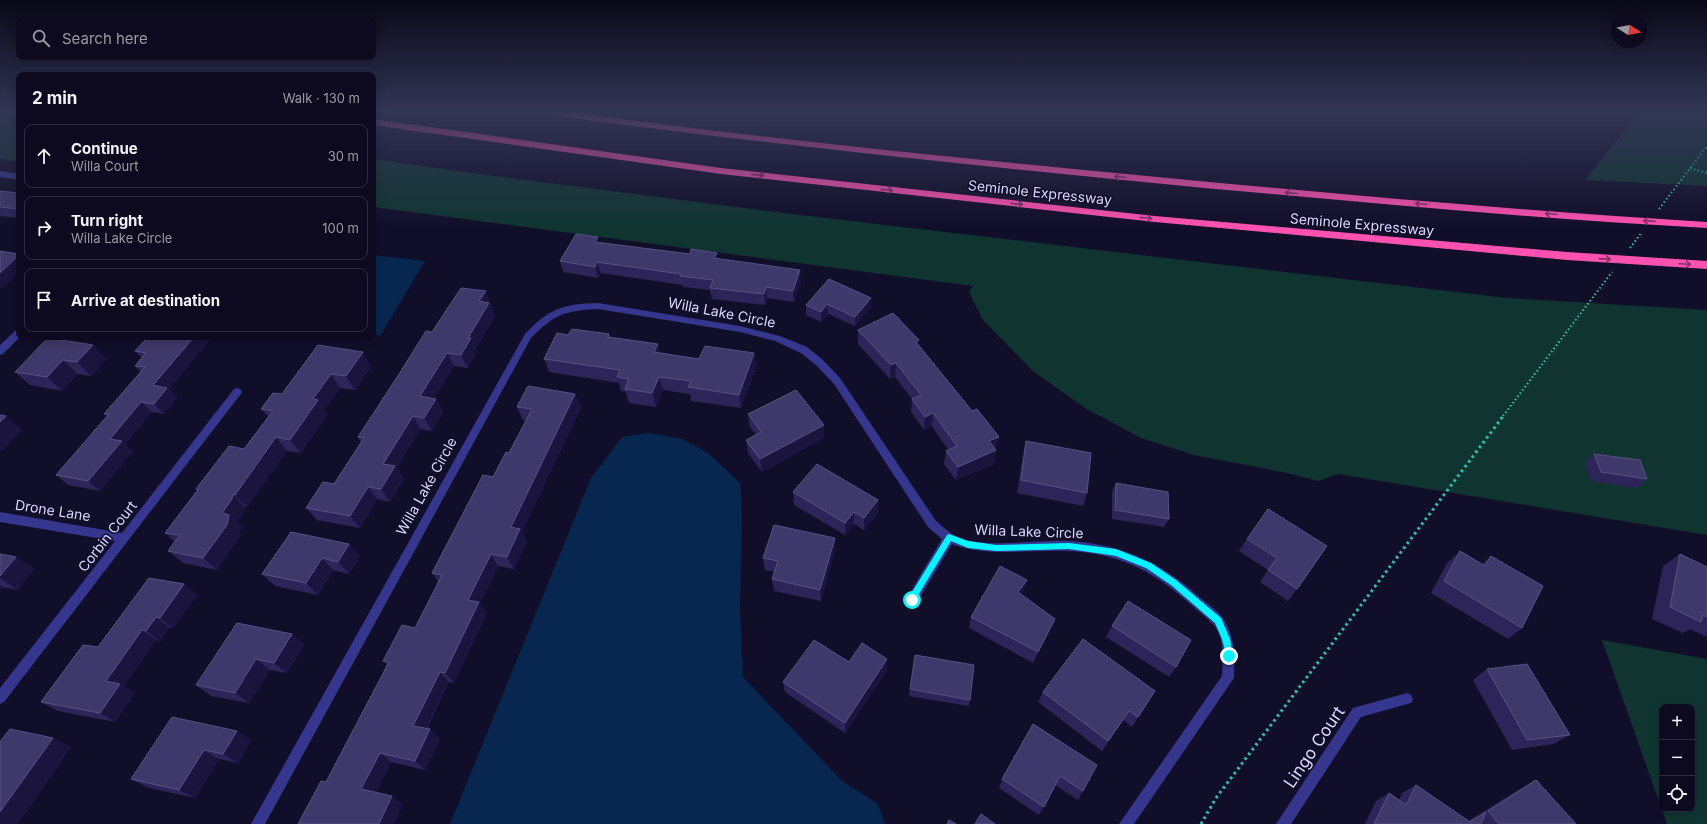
<!DOCTYPE html>
<meta charset="utf-8">
<style>
:root{--surface:#0d0a20;--page:#1b182d;--text:#f1f3f6;--muted:#9a9aa5;--line:#2d2b3e}
body{margin:0;font-family:Inter,sans-serif;background:var(--page);color:var(--text)}
.controls{position:absolute;right:12px;bottom:12px;display:grid;overflow:hidden;border-radius:8px;box-shadow:0 2px 10px #0003}
.controls button{width:36px;height:36px;display:grid;place-items:center;padding:0;border:0;border-bottom:1px solid var(--line);background:var(--surface);color:var(--text);font:20px sans-serif}
.compass{position:absolute;left:1611px;top:12px;width:36px;height:36px;border-radius:50%;background:var(--surface);box-shadow:0 2px 10px #0003;rotate:101deg}
.stop{position:absolute;width:12px;height:12px;margin:-9px;border:3px solid #03f6ff;border-radius:50%;background:#fff}
.stop.end{background:#03f6ff;border-color:#fff;box-shadow:0 1px 4px #0008}
.list{margin:0;padding:0;list-style:none}
h2{display:flex;justify-content:space-between;align-items:center;height:52px;margin:0;padding:0 16px;font-size:17px}
h2 small{font-size:13px;font-weight:400;color:var(--muted)}
.list li{display:grid;grid-template-columns:26px 1fr auto;gap:12px;align-items:center;box-sizing:border-box;height:64px;margin:0 8px 8px;padding:0 8px;border:1px solid var(--line);border-radius:8px}
.list b{display:block;font-size:15px;white-space:nowrap}
.list p{margin:0;font-size:13px;white-space:nowrap;color:var(--muted)}
.list em{font-size:13px;font-style:normal;color:var(--muted)}
.icon{flex:none;width:22px;height:22px;fill:none;stroke:currentColor;stroke-width:2;stroke-linecap:round;stroke-linejoin:round}
.map{position:relative;flex:none;width:1707px;height:824px;overflow:hidden}
.search{position:absolute;background:var(--surface);box-shadow:0 2px 10px #0003;left:16px;top:16px;width:360px;height:44px;display:flex;align-items:center;gap:10px;box-sizing:border-box;padding:0 14px;border-radius:8px;color:var(--muted);font-size:15px}
.panel{position:absolute;background:var(--surface);box-shadow:0 2px 10px #0003;left:16px;top:72px;width:360px;height:268px;border-radius:8px}
.map>svg:first-child{display:block}
.green{fill:#103531;fill-rule:evenodd}
.water{fill:#072750}
.lines{fill:none;stroke-linecap:round;stroke-linejoin:round}
.path-far1{stroke:#24c6b2;stroke-width:2;stroke-dasharray:1.5 2.5;stroke-linecap:butt}
.path{stroke:#24c6b2;stroke-width:3;stroke-dasharray:2.5 3.5;stroke-linecap:butt}
.minor{fill:#35378e;fill-rule:evenodd}
.motorway{fill:#ff52b0;fill-rule:evenodd}
.wall{fill:#2d2559}
.shaded-wall{fill:#1a143f}
.building{fill:#3f386b;stroke:#585182}
.oneway{stroke:#88306d}
.route{fill:#03f6ff}
.labels{text-anchor:middle;dominant-baseline:central;stroke-width:3;stroke-linejoin:round;paint-order:stroke}
.street-label{font-size:14px;fill:#d9d7ff;stroke:#110e2a}
.near-street-label{font-size:17px;fill:#d9d7ff;stroke:#110e2a}
</style>
<div class="map">
<svg width="1707" height="824" viewBox="0 0 1707 824">
<rect width="100%" height="100%" fill="#110e2a"/>
<!-- green -->
<path class="green" d="M0 112H19V161L0 159Z
M1639 112H1707V186L1585 180Z
M373 159 464 172 800 215 1507 298 1707 310V535L1338 474 1318 481 1287 473 1194 455 1141 438 1085 408 1033 371 983 320 969 292 973 286 373 207Z
M1602 640 1707 659V824H1667ZM1662 707H1692V809H1662Z"/>
<!-- water -->
<path class="water" d="M373 255 425 261 380 336 373 334Z
M649 433 682 439 708 453 740 483 742 509 740 609 743 677 841 780 878 804 885 824H450L591 478 622 437Z"/>
<g class="lines">
<!-- path-far1 -->
<path class="path-far1" d="M1690 168 1707 173
M1659 209 1707 146
M1630 248 1642 232
M1503 416 1612 272"/>
<!-- path -->
<path class="path" d="M1201 824 1216 798 1504 415"/>
<!-- minor -->
<path class="minor" d="M0 171 19 174V180L0 177Z
M598 303 740 326 780 336 807 347 823 360 840 378 936 521C941 525 946 530 952 534 978 551 1038 539 1069 541 1120 544 1159 561 1197 595 1205 602 1216 609 1222 617 1235 634 1235 658 1234 678L1134 824H1119L1222 676C1223 660 1225 637 1213 624 1205 616 1196 609 1188 602 1152 570 1117 553 1068 551 1028 549 991 558 952 544L916 604 912 605 908 604 906 600 908 596 942 539 928 527 834 384 817 366 801 353 775 341 740 332 598 309C564 311 555 314 531 338L265 824H251L525 334C550 308 563 304 598 303Z
M19 329 20 337 3 354 0 355V345L16 330Z
M237 388 240 389 242 392 240 395 4 702 0 704V688L115 541 0 522V512L122 533 234 389Z
M1407 693 1411 695 1413 699 1411 703 1361 717 1291 824H1276L1353 708Z"/>
<!-- motorway -->
<path class="motorway" d="M544 112H568C768 139 968 159 1168 178 1348 195 1527 211 1707 222V228C1539 219 1372 203 1205 188 986 167 767 144 548 115Z
M373 119 721 168 1155 216 1567 252 1707 261V269L1567 260 1155 222 721 174 373 125Z"/>
</g>
<!-- wall -->
<path class="wall" d="M0 191 19 193V218L0 216Z
M599 242 718 259 801 281 794 302 767 298 765 305 712 299 710 290 683 287 682 285 601 273 598 278 563 272 560 261Z
M829 279 871 307 855 326 828 314 821 322 806 315V305Z
M491 305V306L495 316 476 348 477 351 468 368 454 366 434 398 436 399 443 412 432 431 420 429 397 468 404 479 390 502 377 499 360 528 317 520 306 508 334 484 361 442 358 437 432 332Z
M858 330 919 346 996 450 994 464 956 480 944 464 946 451 948 450 932 426 924 430 911 412 912 399 895 377 890 379 858 344Z
M609 334 610 337 661 353 699 359 754 353 756 367 741 408 691 401 690 394 663 390 656 407 629 403 626 392 621 391 619 383 549 372 544 359 568 335Z
M148 337H212L169 389 177 398 164 414 152 412 125 444 133 451 100 491 68 485 56 475 107 416 104 414 141 372 135 366 142 358 135 351Z
M48 338 106 359 91 376 78 374 62 391 30 385 15 372Z
M318 345 371 366 355 390 340 388 325 410 328 414 301 453 287 451 247 507H245L244 512 237 522 241 527 239 537 217 570 183 563 168 551 175 542 165 533 197 490 196 489 244 449 268 417 261 409 282 394Z
M517 407H581L522 532 527 541 514 569 498 566 480 603 487 613 454 683 449 682 427 729 440 739 425 770 391 762 376 792 403 804 326 782 387 665 383 661 415 628 439 582 432 573 493 477 509 453 526 421 523 420Z
M748 414 824 438 762 472 748 453 746 440 756 435 750 427Z
M1026 441 1087 493 1083 506 1017 493 1023 454Z
M1594 454 1647 479 1637 488 1591 481 1585 463Z
M1116 483 1169 519 1164 527 1112 519V492Z
M793 492 878 512 864 530 854 524 845 535 794 505Z
M1268 509 1297 589 1288 601 1260 582 1268 570 1239 551 1247 539Z
M349 544 360 556 349 574 333 570 318 595 275 586 262 574Z
M835 550 821 601 774 591 772 579 775 572 765 570 763 558Z
M1460 551 1482 564 1491 556 1522 628 1508 639 1431 593 1447 563Z
M0 554 16 557 34 569 17 590 3 587 0 591Z
M1680 554 1707 567V637L1690 629 1683 633 1652 619 1663 566Z
M1027 580 1023 592 1021 595 1055 619 1050 630 1033 663 969 628 971 617Z
M184 584 197 595 173 628 169 627 160 641 156 640 124 686 135 693 115 722 58 711 41 702 98 647Z
M1112 626 1176 667 1169 677 1106 637Z
M292 634 304 645 287 673 270 670 249 703 211 696 196 685Z
M1487 669 1570 735 1553 744 1512 750 1473 680Z
M887 670 845 733 785 692 783 682Z
M910 689 970 700 969 706 909 696Z
M1155 691 1132 727 1123 720 1102 751 1038 702 1043 692Z
M1033 724 1083 791 1078 800 1055 785 1039 815 999 788 1002 779Z
M237 731 251 740 238 763 219 759 195 798 149 788 131 779Z
M1536 780 1576 824H1365L1376 801 1389 793 1399 800 1402 793 1416 785 1468 821 1520 789Z"/>
<!-- shaded-wall -->
<path class="shaded-wall" d="M598 237 601 248 595 242Z
M717 253 719 264 714 258Z
M19 255V273L2 289 0 287V273Z
M597 262 601 273 598 278 595 267Z
M800 270 801 281 794 302 793 291Z
M766 287 767 298 765 305 764 294Z
M486 291 491 305V306L495 316 476 348 477 351 468 368 461 355 468 338 479 301Z
M871 298V307L855 326V317Z
M827 304 828 314 821 322V312Z
M194 337H212L169 389 177 398 164 414 154 404 153 385Z
M919 340 918 354 916 342Z
M658 344 662 357 654 352Z
M93 345 106 359 91 376 77 362Z
M363 352 371 366 355 390 346 376Z
M447 353 454 366 427 409 420 396Z
M754 353 756 367 741 408 739 395Z
M63 360 78 374 62 391 47 377Z
M896 363 895 377 890 379 891 365Z
M331 374 340 388 325 410 328 414 301 453 290 440 313 399Z
M659 377 663 390 656 407 652 393Z
M575 394 581 407 522 532 527 541 514 569 507 557 511 527Z
M436 399 443 412 432 431 424 418Z
M141 402 152 412 125 444 133 451 100 491 88 481 110 439Z
M933 413 932 426 924 430 925 417Z
M6 416 22 430 0 453V422Z
M413 416 420 429 397 468 404 479 390 502 381 489 383 464Z
M824 425V438L762 472 760 459Z
M276 437 287 451 247 507 235 495Z
M999 437 996 450 989 441Z
M996 450 994 464 956 480 958 467Z
M368 487 377 499 360 528 350 516Z
M233 494 245 507 244 512 237 522 241 527 239 537 217 570 203 558 222 513Z
M878 500V512L864 530V518Z
M854 512V524L845 535V523Z
M835 538V550L821 601 820 590Z
M349 544 360 556 349 574 338 562Z
M491 554 498 566 480 603 487 613 454 683 445 673 468 600Z
M16 557 34 569 17 590 0 578V576Z
M322 558 333 570 318 595 306 583Z
M1027 580 1023 592 1015 604 1018 592Z
M184 584 197 595 173 628 160 618Z
M0 585 3 587 0 591Z
M156 617 169 627 160 641 146 631Z
M1055 619 1050 630 1033 663 1038 652Z
M142 630 156 640 124 686 135 693 115 722 100 713 106 681Z
M292 634 304 645 287 673 274 663Z
M256 659 270 670 249 703 235 693Z
M887 659V670L845 733V723Z
M440 672 449 682 423 735 413 726Z
M430 729 440 739 425 770 415 761Z
M237 731 251 740 238 763 223 754Z
M53 738 72 747 18 824H0V812Z
M204 750 219 759 195 798 179 790Z
M380 753 391 762 373 798 361 789Z
M392 796 403 804 394 824H379Z"/>
<!-- building -->
<path class="building" d="M0 191 19 193V209L0 207Z
M576 234 598 237 595 242 690 254 691 249 717 253 714 258 800 270 793 291 766 287 764 294 710 288 713 280 680 276 681 274 597 262 595 267 560 261Z
M0 251 19 254V255L0 273Z
M829 279 871 298 855 317 827 304 821 312 806 305Z
M461 288 486 291 479 301 489 303 468 338H471L461 355 447 353 420 396 436 399 424 418 413 416 383 464 395 466 381 489 368 487 350 516 306 508 323 482 334 484 364 438 358 437 401 371 426 331 432 332Z
M893 313 919 340 916 342 972 411 977 409 999 437 989 441 996 450 958 467 946 451 957 446 933 413 925 417 912 399 921 395 896 363 891 365 858 330Z
M572 329 609 334 608 337 658 344 654 352 699 359 705 346 754 353 739 395 688 387 691 381 659 377 652 393 625 389 629 379 617 377 620 370 544 359 557 333 568 335Z
M148 337H194L153 385 167 388 154 404 141 402 110 439 122 441 88 481 56 475 109 414H104L145 367 135 366 146 353 135 351Z
M48 338 93 345 77 362 63 360 47 377 15 372Z
M318 345 363 352 346 376 331 374 313 399 318 400 290 440 276 437 235 495 233 494 232 499 222 513 229 515 227 525 203 558 168 551 180 535 165 533 198 490 196 489 229 446 244 449 273 411 261 409 273 393 282 394Z
M528 386 575 394 511 527 520 529 507 557 491 554 468 600 479 602 445 673 440 672 413 726 430 729 415 761 380 753 361 789 392 796 379 824H298L321 781 326 782 389 662 383 661 402 625 415 628 442 575 432 573 483 475 493 477 506 452 509 453 532 409 517 407Z
M796 390 824 425 760 459 746 440 761 432 748 414Z
M0 415 6 416 0 422Z
M1026 441 1091 453 1087 493 1021 480Z
M1594 454 1640 460 1647 479 1601 472Z
M817 464 878 500 864 518 854 512 845 523 793 492Z
M1116 483 1168 492 1169 519 1115 510Z
M1268 509 1327 546 1297 589 1268 570 1277 558 1247 539Z
M774 525 835 538 820 590 772 579 778 561 763 558Z
M291 532 349 544 338 562 322 558 306 583 262 574Z
M1460 551 1485 566 1491 556 1543 586 1522 628 1444 581Z
M0 554 16 557 0 576Z
M1680 554 1707 567V617L1703 615 1701 622 1670 607Z
M1000 566 1027 580 1018 592 1055 619 1038 652 971 617Z
M149 578 184 584 160 618 156 617 146 631 142 630 106 681 120 684 100 713 41 702 83 645 98 647Z
M1128 601 1191 640 1176 667 1112 626Z
M237 623 292 634 274 663 256 659 235 693 196 685Z
M1083 639 1155 691 1138 717 1129 711 1108 741 1043 692Z
M814 640 849 662 862 643 887 659 845 723 783 682Z
M915 655 974 665 970 700 910 689Z
M1527 664 1570 735 1527 740 1487 669Z
M172 717 237 731 223 754 204 750 179 790 131 779Z
M1033 724 1097 765 1083 791 1060 776 1044 807 1002 779Z
M10 729 53 738 0 812V742Z
M1536 780 1576 824H1499L1488 811Z
M1416 785 1470 822 1486 812 1481 824H1374L1389 793 1406 805Z
M981 814 995 824H975Z
M949 820 956 824H947Z"/>
<!-- one-way arrows -->
<defs><path id="oneway-shaft" d="M-6 0H5M1.5-3L5.5 0L1.5 3" fill="none" stroke-width="1.6" stroke-linecap="round" stroke-linejoin="round"/></defs>
<g class="oneway">
<use href="#oneway-shaft" transform="translate(758 175) rotate(6)"/>
<use href="#oneway-shaft" transform="translate(1120 177) rotate(-175)"/>
<use href="#oneway-shaft" transform="translate(887 190) rotate(6)"/>
<use href="#oneway-shaft" transform="translate(1291 193) rotate(-175)"/>
<use href="#oneway-shaft" transform="translate(1017 204) rotate(6)"/>
<use href="#oneway-shaft" transform="translate(1421 204) rotate(-175)"/>
<use href="#oneway-shaft" transform="translate(1551 214) rotate(-175)"/>
<use href="#oneway-shaft" transform="translate(1146 218) rotate(6)"/>
<use href="#oneway-shaft" transform="translate(1649 221) rotate(-176)"/>
<use href="#oneway-shaft" transform="translate(1605 259) rotate(4)"/>
<use href="#oneway-shaft" transform="translate(1685 264) rotate(3)"/>
</g>
<!-- sky -->
<linearGradient id="sky" x2="0" y2="1"><stop stop-color="#090817"/><stop offset="0.49" stop-color="#323655"/><stop offset="1" stop-color="#323655" stop-opacity="0"/></linearGradient>
<rect width="1707" height="227" fill="url(#sky)"/>
<!-- route -->
<path class="route" d="M949 534 968 541 996 545 1069 543 1116 549 1151 563 1176 580 1221 618 1230 639 1233 656 1232 659H1227L1222 639 1215 623 1171 585 1146 568 1116 556 1069 549 996 551 968 548 951 541 914 602H909V597L947 535Z"/>
<g class="labels">
<!-- street labels -->
<g class="street-label">
<text transform="translate(1040 192) rotate(6)">Seminole Expressway</text>
<text transform="translate(1362 224) rotate(5)">Seminole Expressway</text>
<text transform="translate(722 312) rotate(11)">Willa Lake Circle</text>
<text transform="translate(426 486) rotate(-61)">Willa Lake Circle</text>
<text transform="translate(53 510) rotate(9)">Drone Lane</text>
<text transform="translate(1029 531) rotate(2)">Willa Lake Circle</text>
<text transform="translate(107 536) rotate(-52)">Corbin Court</text>
</g>
<!-- near-street labels -->
<g class="near-street-label">
<text transform="translate(1314 747) rotate(-56)">Lingo Court</text>
</g>
</g>
</svg>
<div class="controls">
<button>+</button>
<button>−</button>
<button><svg class="icon" aria-label="locate" viewBox="0 0 24 24"><circle cx="12" cy="12" r="6"/><path d="M12 2v4M12 18v4M2 12h4M18 12h4"/></svg></button>
</div>
<svg class="compass" viewBox="-18 -18 36 36"><path d="M0-13l5 13h-10z" fill="#e53935"/><path d="M0 13l5-13h-10z" fill="#9a9aa5"/></svg>
<div class="stop" style="left:912px;top:600px"></div>
<div class="stop end" style="left:1229px;top:656px"></div>
<div class="search"><svg class="icon" aria-label="search" viewBox="0 0 24 24"><circle cx="10" cy="10" r="6"/><path d="M15 15l6 6"/></svg>Search here</div>
<section class="panel">
<h2>2 min<small>Walk · 130 m</small></h2>
<ul class="list">
<li><svg class="icon" aria-label="ahead" viewBox="0 0 24 24"><path d="M12 20V5M6 11l6-6 6 6"/></svg><div><b>Continue</b><p>Willa Court</p></div><em>30 m</em></li>
<li><svg class="icon" aria-label="right" viewBox="0 0 24 24"><path d="M7 20v-9h11M14 6l5 5-5 5"/></svg><div><b>Turn right</b><p>Willa Lake Circle</p></div><em>100 m</em></li>
<li><svg class="icon" aria-label="arrive" viewBox="0 0 24 24"><path d="M6 21V4h12l-3 4 3 4H6"/></svg><div><b>Arrive at destination</b></div></li>
</ul>
</section>
</div>
